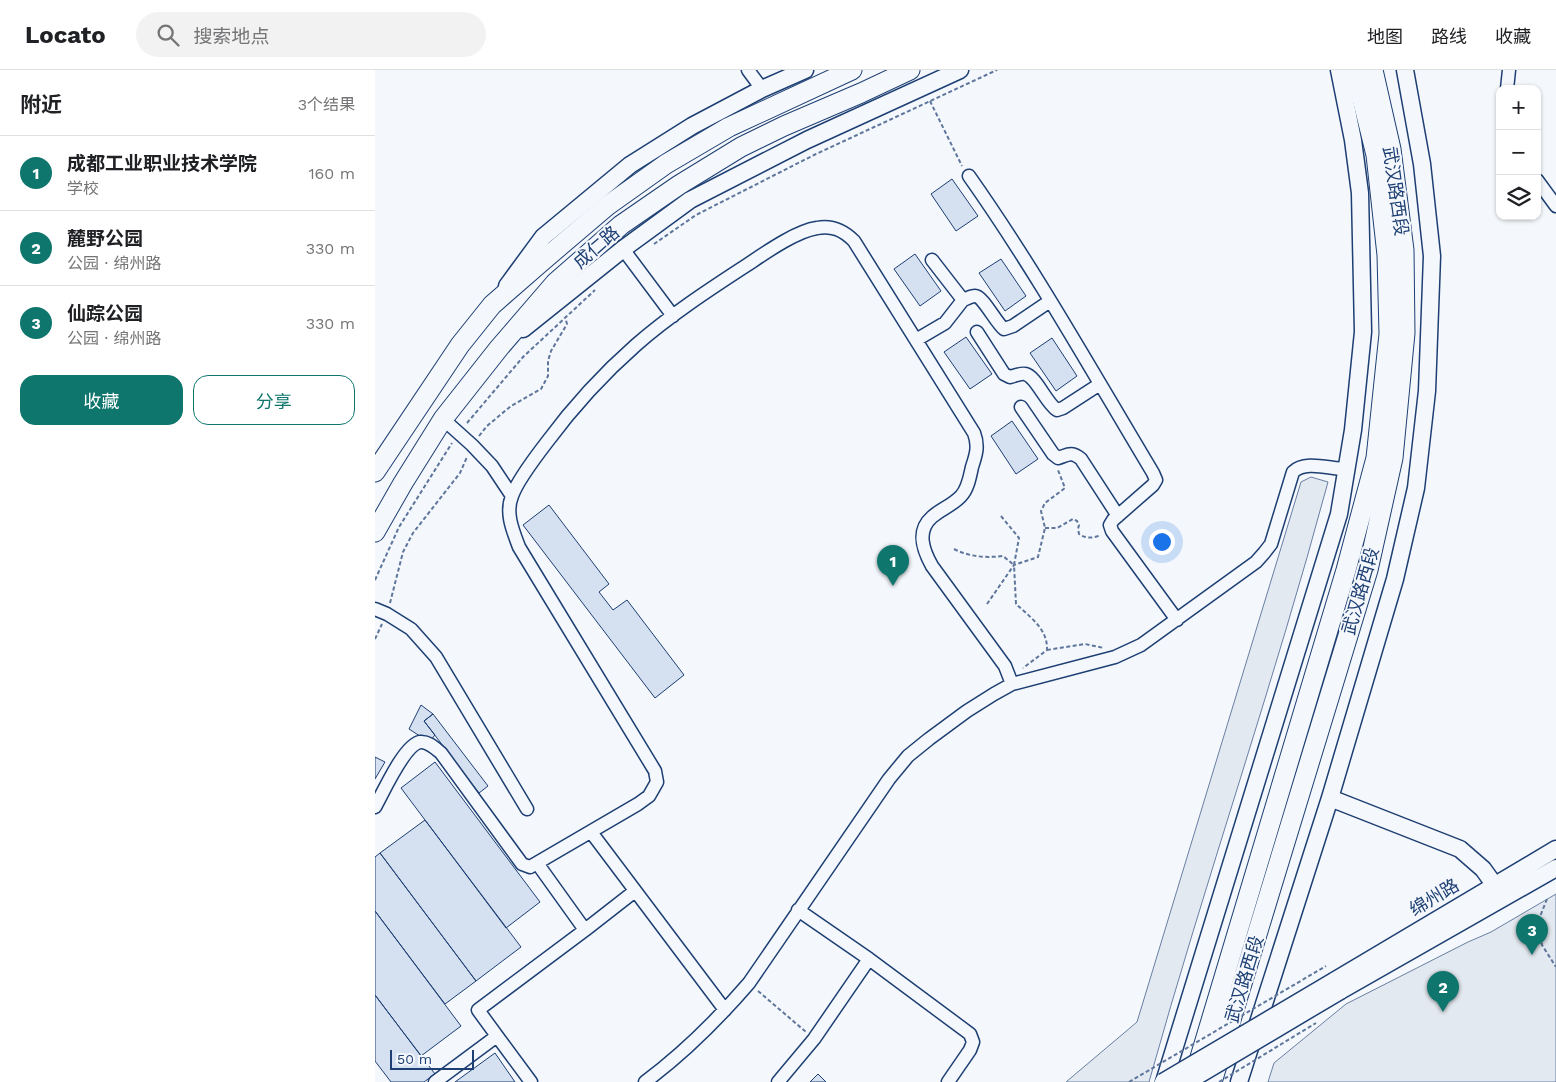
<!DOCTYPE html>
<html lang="zh">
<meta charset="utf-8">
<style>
:root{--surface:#fff;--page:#f2f2f2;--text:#202124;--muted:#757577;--line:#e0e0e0;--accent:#0f766e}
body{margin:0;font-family:"Work Sans","Noto Sans SC",sans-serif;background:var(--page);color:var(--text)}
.controls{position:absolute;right:15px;top:15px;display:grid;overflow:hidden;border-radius:10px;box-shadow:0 1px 4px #0004}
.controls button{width:45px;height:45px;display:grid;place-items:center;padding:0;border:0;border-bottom:1px solid var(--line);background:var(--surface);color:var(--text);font:25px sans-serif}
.scale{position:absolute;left:15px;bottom:12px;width:84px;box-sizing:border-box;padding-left:5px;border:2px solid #1d3f73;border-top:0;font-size:14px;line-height:18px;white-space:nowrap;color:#1d3f73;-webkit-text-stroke:4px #f4f7fb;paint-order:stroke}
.you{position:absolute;left:786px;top:471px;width:18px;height:18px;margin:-12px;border:4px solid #fff;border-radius:50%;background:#1a73e8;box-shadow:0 0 0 8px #1a73e833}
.badge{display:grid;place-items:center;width:32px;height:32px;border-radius:50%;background:var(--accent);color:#fff;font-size:16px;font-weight:700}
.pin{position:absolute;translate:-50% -41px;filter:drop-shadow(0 1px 2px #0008)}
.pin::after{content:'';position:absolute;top:26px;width:18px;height:15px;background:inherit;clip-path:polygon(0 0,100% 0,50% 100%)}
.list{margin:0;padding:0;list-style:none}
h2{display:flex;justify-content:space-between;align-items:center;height:65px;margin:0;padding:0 20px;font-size:21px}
h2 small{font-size:16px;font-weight:400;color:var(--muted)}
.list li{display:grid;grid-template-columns:32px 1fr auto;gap:15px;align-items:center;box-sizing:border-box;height:75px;padding:0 20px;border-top:1px solid var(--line)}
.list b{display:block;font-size:19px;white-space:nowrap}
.list p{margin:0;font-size:16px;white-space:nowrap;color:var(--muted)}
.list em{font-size:16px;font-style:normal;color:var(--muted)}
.actions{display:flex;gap:10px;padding:15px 20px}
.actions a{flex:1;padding:11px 0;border:1px solid var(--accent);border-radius:15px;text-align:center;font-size:18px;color:var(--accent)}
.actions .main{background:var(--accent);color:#fff}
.icon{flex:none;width:28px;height:28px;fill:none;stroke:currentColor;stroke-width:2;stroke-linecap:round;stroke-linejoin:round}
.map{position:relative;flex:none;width:1181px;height:1012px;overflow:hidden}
header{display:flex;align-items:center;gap:30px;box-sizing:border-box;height:70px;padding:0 25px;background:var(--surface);border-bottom:1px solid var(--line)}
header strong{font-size:24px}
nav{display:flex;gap:28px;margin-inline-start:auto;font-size:18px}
.search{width:350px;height:45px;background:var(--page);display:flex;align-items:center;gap:12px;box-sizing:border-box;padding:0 18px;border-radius:28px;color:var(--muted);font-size:19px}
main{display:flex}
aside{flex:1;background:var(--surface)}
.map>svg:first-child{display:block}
.green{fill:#e3e9f0;stroke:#687fa3}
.building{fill:#d5e0f0;stroke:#1d3f73}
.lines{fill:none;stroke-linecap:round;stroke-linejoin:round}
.minor-casing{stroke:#1d3f73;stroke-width:15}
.major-casing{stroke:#1d3f73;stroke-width:19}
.highway-casing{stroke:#1d3f73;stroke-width:21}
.path{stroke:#5e769c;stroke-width:2;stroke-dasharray:4 2.5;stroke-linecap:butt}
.minor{stroke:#f4f7fb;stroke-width:12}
.major{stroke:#f4f7fb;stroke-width:16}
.highway{stroke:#f4f7fb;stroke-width:19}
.major-bridge-casing{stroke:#1d3f73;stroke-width:19;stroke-linecap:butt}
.path-bridge{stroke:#5e769c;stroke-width:2;stroke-dasharray:4 2.5;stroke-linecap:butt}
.major-bridge{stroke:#f4f7fb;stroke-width:16}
.labels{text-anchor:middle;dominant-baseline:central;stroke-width:4;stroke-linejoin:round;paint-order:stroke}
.street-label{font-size:18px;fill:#1d3f73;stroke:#f4f7fb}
</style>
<header>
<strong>Locato</strong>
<div class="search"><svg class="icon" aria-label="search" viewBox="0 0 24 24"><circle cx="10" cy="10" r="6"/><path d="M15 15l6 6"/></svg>搜索地点</div>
<nav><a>地图</a><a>路线</a><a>收藏</a></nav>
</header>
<main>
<aside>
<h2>附近<small>3个结果</small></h2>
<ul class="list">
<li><span class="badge">1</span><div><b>成都工业职业技术学院</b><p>学校</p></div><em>160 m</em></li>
<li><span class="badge">2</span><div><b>麓野公园</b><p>公园 · 绵州路</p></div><em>330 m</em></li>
<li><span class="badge">3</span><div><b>仙踪公园</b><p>公园 · 绵州路</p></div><em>330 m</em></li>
</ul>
<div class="actions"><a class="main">收藏</a><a>分享</a></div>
</aside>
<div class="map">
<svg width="1181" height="1012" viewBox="0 0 1181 1012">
<rect width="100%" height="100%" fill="#f4f7fb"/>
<!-- green -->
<path class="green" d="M936 407 953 412C899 613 830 811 774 1012H691L762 952 926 412Z
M1181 824V1012H893L899 993 971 934 1093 872 1116 862Z"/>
<!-- building -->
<path class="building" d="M577 109 603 146 581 161 556 124Z
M540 184 566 221 545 236 519 199Z
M626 189 651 226 630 241 604 203Z
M591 267 617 304 595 319 569 282Z
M677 268 702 306 681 321 655 283Z
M637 351 663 389 641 404 616 366Z
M174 435 234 514 224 522 238 540 252 530 309 605 280 628 148 455Z
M46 635 58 644 49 651 60 665 54 672 34 659Z
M58 644 113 716 104 723 49 651Z
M0 687 10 692 0 709Z
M60 692 165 832 131 858 26 718Z
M50 750 146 877 101 911 5 783Z
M5 783 101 911 70 934 0 841V787Z
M0 841 86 956 46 986 0 925Z
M0 925 60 1004 49 1012H16L0 991Z
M120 983 140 1012H80Z
M443 1004 451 1012H435Z"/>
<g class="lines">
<defs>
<path id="minor" d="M373 0 387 19
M1132 19 1134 0
M594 106C661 201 718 303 778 403L781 410 778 415 738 450 735 455 737 461 802 550
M1162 110 1181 136
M248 179 298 246
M557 190 588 230C591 229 596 226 600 226 608 226 621 253 629 259L638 256 675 231
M602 262 629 304 635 307C639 306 646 303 650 304 661 306 671 333 682 340L688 338 725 314
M541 270 570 253 588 230
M646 337 678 384 683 388C693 385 696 381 706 389L743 446
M68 349 97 375 117 396 137 426
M0 539 12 544 36 559 61 587 152 739
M0 737C8 723 29 675 45 672 53 671 60 678 66 683L147 794 155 797 263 734 274 726 282 712 280 701 144 477C138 461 130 443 137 426 142 411 162 385 172 372 198 337 228 304 261 275 294 246 335 219 372 195 390 183 421 161 442 158 457 155 468 160 479 171L599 363C604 376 601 385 597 397 595 406 593 419 586 426 578 435 566 439 557 447 541 461 548 480 557 496L630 596 637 614
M216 762 350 940
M423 840 494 889 595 964 598 972 595 980 573 1012
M210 860 260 821
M122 966 103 940 210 860 162 793
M60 1012 122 966 156 1012
M270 1012C309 983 343 949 374 913L514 709 533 686 554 669 592 641 619 624 637 614 740 587 766 575 881 492 889 483 896 474 918 402C930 390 955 399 971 399
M403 1012 439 969 494 889"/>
<path id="major" d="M132 216 168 167 255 95 317 56 387 19 430 0
M148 259 248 179 315 130 432 70 585 0
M955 728 1085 779 1108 799 1126 824
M959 911 1181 779
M965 921 1181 798
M789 1012 964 444 978 360 988 262 985 123 978 70 964 0
M864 1012 955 728 1020 509 1041 418 1052 321 1057 186 1047 94 1030 0"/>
<path id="highway" d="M0 402 85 275 117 235 165 193 232 136 291 94 354 57 477 0
M0 462 28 413 68 349 124 278 180 213 246 155 304 115 366 77 409 56 486 23 535 0
M820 1004 971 500 1001 388 1014 264 1012 185 1001 85 980 0
M837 1012 993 500 1018 388 1030 263 1029 180 1016 79 998 0"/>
</defs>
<!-- minor casing -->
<use href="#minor" class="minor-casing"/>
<!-- major casing -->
<use href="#major" class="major-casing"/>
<!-- highway casing -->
<use href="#highway" class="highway-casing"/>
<!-- path -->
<path class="path" d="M555 31 587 96
M279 174 321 145 439 85 622 0
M92 353 148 287 220 220
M104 366 112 356 136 336 166 319 173 306V291L176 281 192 254 190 247
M626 446 644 468 639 495 641 534C655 547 673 559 672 580L648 598
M670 458H682L698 449 702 451 704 455 703 459 704 464C711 469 719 468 726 465
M579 479C595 487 610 488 628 486L639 495
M0 510 24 457 77 373
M15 533 28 482 38 463 85 403 92 387
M612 534 639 495 663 487 670 458 666 441 670 433 690 418 683 400
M0 569 7 554
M672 580 710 574 729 578
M1172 829 1164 849 1167 875 1181 897
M383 921 431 962"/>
<!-- minor -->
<use href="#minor" class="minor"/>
<!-- major -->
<use href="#major" class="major"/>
<!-- highway -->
<use href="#highway" class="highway"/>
<defs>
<path id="major-bridge" d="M788 1012 959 911
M812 1012 965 921"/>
</defs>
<!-- major-bridge casing -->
<use href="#major-bridge" class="major-bridge-casing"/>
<!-- path-bridge -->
<path class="path-bridge" d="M754 1012 951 896
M844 1012 941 953"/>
<!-- major-bridge -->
<use href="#major-bridge" class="major-bridge"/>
</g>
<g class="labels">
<!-- street labels -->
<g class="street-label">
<text transform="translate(1021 121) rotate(82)">武汉路西段</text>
<text transform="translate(221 177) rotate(-41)">成仁路</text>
<text transform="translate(985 521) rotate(-74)">武汉路西段</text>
<text transform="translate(1059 827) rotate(-31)">绵州路</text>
<text transform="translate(869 909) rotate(-73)">武汉路西段</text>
</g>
</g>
</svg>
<div class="controls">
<button>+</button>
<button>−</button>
<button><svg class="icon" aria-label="layers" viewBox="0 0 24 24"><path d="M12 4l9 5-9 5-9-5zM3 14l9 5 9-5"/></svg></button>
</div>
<div class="scale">50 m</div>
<div class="you"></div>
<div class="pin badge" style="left:518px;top:516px">1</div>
<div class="pin badge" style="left:1068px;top:942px">2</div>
<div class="pin badge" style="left:1157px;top:885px">3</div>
</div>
</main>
